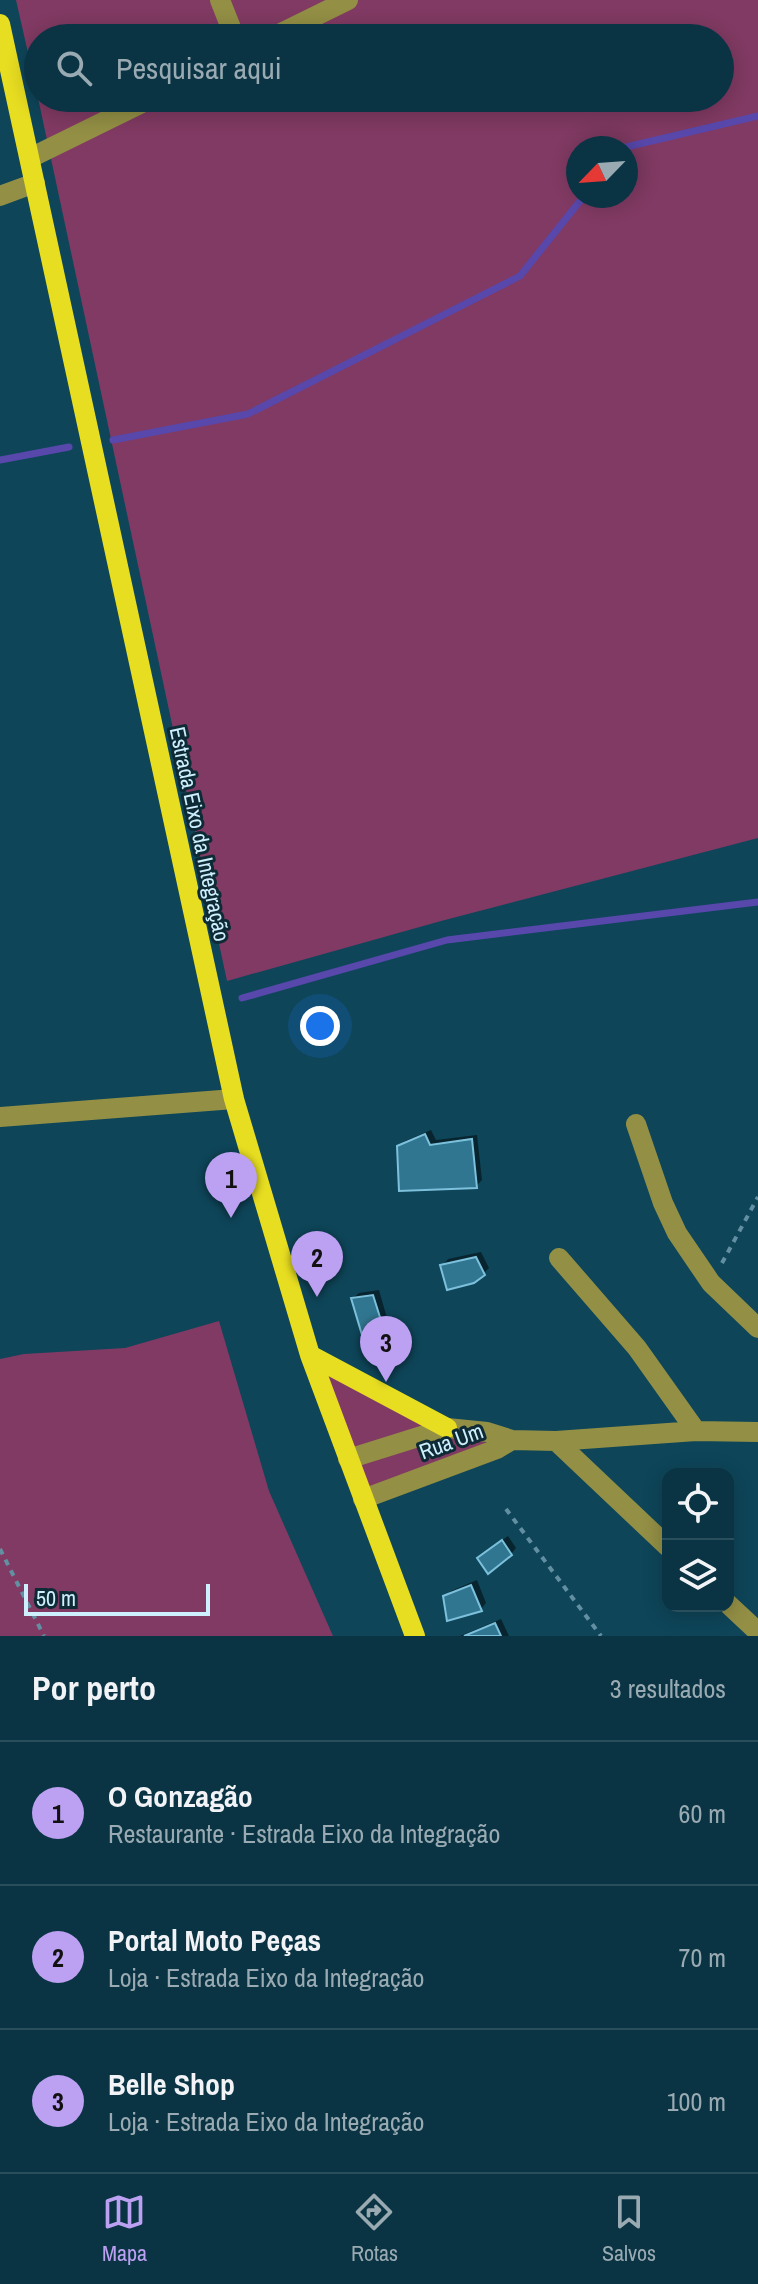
<!DOCTYPE html>
<html lang="pt">
<meta charset="utf-8">
<style>
:root{--surface:#0a3443;--page:#133c4a;--text:#f1f3f6;--muted:#99aab2;--line:#2a4f5c;--accent:#bca0f2}
body{margin:0;font-family:"Archivo Narrow",sans-serif;background:var(--page);color:var(--text)}
.controls{position:absolute;right:24px;bottom:24px;display:grid;overflow:hidden;border-radius:16px;box-shadow:0 4px 20px #0003}
.controls button{width:72px;height:72px;display:grid;place-items:center;padding:0;border:0;border-bottom:2px solid var(--line);background:var(--surface);color:var(--text);font:40px sans-serif}
.compass{position:absolute;left:566px;top:136px;width:72px;height:72px;border-radius:50%;background:var(--surface);box-shadow:0 4px 20px #0003;rotate:245deg}
.scale{position:absolute;left:24px;bottom:20px;width:186px;box-sizing:border-box;padding-left:8px;border:4px solid #ceeffe;border-top:0;font-size:22px;line-height:28px;white-space:nowrap;color:#ceeffe;-webkit-text-stroke:6px #0d2a35;paint-order:stroke}
.you{position:absolute;left:320px;top:1026px;width:28px;height:28px;margin:-20px;border:6px solid #fff;border-radius:50%;background:#1a73e8;box-shadow:0 0 0 12px #1a73e833}
.badge{display:grid;place-items:center;width:52px;height:52px;border-radius:50%;background:var(--accent);color:#111;font-size:26px;font-weight:700}
.pin{position:absolute;translate:-50% -66px;filter:drop-shadow(0 2px 4px #0008)}
.pin::after{content:'';position:absolute;top:42px;width:28px;height:24px;background:inherit;clip-path:polygon(0 0,100% 0,50% 100%)}
.list{margin:0;padding:0;list-style:none}
h2{display:flex;justify-content:space-between;align-items:center;height:104px;margin:0;padding:0 32px;font-size:34px}
h2 small{font-size:26px;font-weight:400;color:var(--muted)}
.list li{display:grid;grid-template-columns:52px 1fr auto;gap:24px;align-items:center;box-sizing:border-box;height:144px;padding:0 32px;border-top:2px solid var(--line)}
.list b{display:block;font-size:30px;white-space:nowrap}
.list p{margin:0;font-size:26px;white-space:nowrap;color:var(--muted)}
.list em{font-size:26px;font-style:normal;color:var(--muted)}
.icon{flex:none;width:44px;height:44px;fill:none;stroke:currentColor;stroke-width:2;stroke-linecap:round;stroke-linejoin:round}
.map{position:relative;flex:none;width:758px;height:1636px;overflow:hidden}
.search{position:absolute;background:var(--surface);box-shadow:0 4px 20px #0003;left:24px;right:24px;top:24px;height:88px;display:flex;align-items:center;gap:20px;box-sizing:border-box;padding:0 28px;border-radius:44px;color:var(--muted);font-size:30px}
.sheet{height:536px;background:var(--surface)}
nav{display:flex;justify-content:space-around;align-items:center;box-sizing:border-box;height:112px;border-top:2px solid var(--line);background:var(--surface);font-size:22px;color:var(--muted)}
nav a{display:grid;justify-items:center;gap:4px}
nav .on{color:var(--accent)}
.map>svg:first-child{display:block}
.green{fill:#813a63;fill-rule:evenodd}
.shadow{fill:#0007}
.lines{fill:none;stroke-linecap:round;stroke-linejoin:round}
.stream{stroke:#5848ac;stroke-width:7}
.building{fill:#317690;stroke:#7cc0dc;stroke-width:2}
.path{stroke:#628fa1;stroke-width:4;stroke-dasharray:6 6;stroke-linecap:butt}
.minor{stroke:#938f45;stroke-width:20}
.major{stroke:#e7dd21;stroke-width:20}
.labels{text-anchor:middle;dominant-baseline:central;stroke-width:6;stroke-linejoin:round;paint-order:stroke}
.street-label{font-size:22px;fill:#ceeffe;stroke:#0d2a35}
</style>
<div class="map">
<svg width="758" height="1636" viewBox="0 0 758 1636">
<rect width="100%" height="100%" fill="#0e4559"/>
<!-- green -->
<path class="green" d="M16 0H758V838L441 921 227 981 38 98H720V38H38V97ZM578 148H626V196H578Z
M219 1321 269 1491 333 1636H0V1359L24 1354 125 1348Z
M310 1355 461 1434 499 1447 363 1499Z"/>
<!-- shadow -->
<path class="shadow" d="M431 1130 436 1140 477 1135 482 1180 476 1186 400 1147 405 1141Z
M481 1252 489 1268 484 1273 443 1265 448 1259Z
M379 1290 389 1325 384 1331 353 1298 359 1293Z
M508 1536 516 1548 511 1554 485 1553Z
M477 1580 486 1603 481 1609 445 1597 451 1591Z
M501 1619 509 1636H459H460Z"/>
<g class="lines">
<!-- stream -->
<path class="stream" d="M622 148 758 116
M113 440 248 414 520 276 584 196
M0 460 69 447
M242 998 447 940 758 902"/>
</g>
<!-- building -->
<path class="building" d="M425 1134 430 1145 472 1139 477 1188 399 1191 397 1146Z
M476 1257 485 1275 474 1283 447 1290 440 1265Z
M373 1295 385 1333 362 1335 351 1298Z
M502 1540 512 1555 488 1574 477 1558Z
M471 1585 482 1611 447 1621 443 1596Z
M495 1623 501 1636H464Z"/>
<g class="lines">
<!-- path -->
<path class="path" d="M722 1263 758 1197
M506 1509 601 1636
M0 1549 44 1636"/>
<!-- minor -->
<path class="minor" d="M220 0 235 38
M271 38 348 0
M30 158 152 98
M0 196 35 183
M0 1117 234 1099
M636 1124 663 1203 677 1233 711 1283 758 1328
M559 1258 637 1348 696 1431
M556 1441 668 1547
M348 1459 447 1428 487 1432 512 1440
M363 1499 497 1449 512 1440 556 1441 696 1431 758 1432
M728 1604 758 1632"/>
<!-- major -->
<path class="major" d="M0 24 234 1099 310 1355 415 1636
M310 1355 447 1428"/>
</g>
<g class="labels">
<!-- street labels -->
<g class="street-label">
<text transform="translate(200 834) rotate(78)">Estrada Eixo da Integração</text>
<text transform="translate(451 1441) rotate(-20)">Rua Um</text>
</g>
</g>
</svg>
<div class="controls">
<button><svg class="icon" aria-label="locate" viewBox="0 0 24 24"><circle cx="12" cy="12" r="6"/><path d="M12 2v4M12 18v4M2 12h4M18 12h4"/></svg></button>
<button><svg class="icon" aria-label="layers" viewBox="0 0 24 24"><path d="M12 4l9 5-9 5-9-5zM3 14l9 5 9-5"/></svg></button>
</div>
<svg class="compass" viewBox="-18 -18 36 36"><path d="M0-13l5 13h-10z" fill="#e53935"/><path d="M0 13l5-13h-10z" fill="#99aab2"/></svg>
<div class="scale">50 m</div>
<div class="you"></div>
<div class="pin badge" style="left:231px;top:1218px">1</div>
<div class="pin badge" style="left:317px;top:1297px">2</div>
<div class="pin badge" style="left:386px;top:1382px">3</div>
<div class="search"><svg class="icon" aria-label="search" viewBox="0 0 24 24"><circle cx="10" cy="10" r="6"/><path d="M15 15l6 6"/></svg>Pesquisar aqui</div>
</div>
<section class="sheet">
<h2>Por perto<small>3 resultados</small></h2>
<ul class="list">
<li><span class="badge">1</span><div><b>O Gonzagão</b><p>Restaurante · Estrada Eixo da Integração</p></div><em>60 m</em></li>
<li><span class="badge">2</span><div><b>Portal Moto Peças</b><p>Loja · Estrada Eixo da Integração</p></div><em>70 m</em></li>
<li><span class="badge">3</span><div><b>Belle Shop</b><p>Loja · Estrada Eixo da Integração</p></div><em>100 m</em></li>
</ul>
</section>
<nav>
<a class="on"><svg class="icon" aria-label="map" viewBox="0 0 24 24"><path d="M3 6l6-2 6 2 6-2v14l-6 2-6-2-6 2zM9 4v14M15 6v14"/></svg>Mapa</a>
<a><svg class="icon" aria-label="directions" viewBox="0 0 24 24"><path d="M12 3l9 9-9 9-9-9zM9 14v-3h6M13 9l2 2-2 2"/></svg>Rotas</a>
<a><svg class="icon" aria-label="saved" viewBox="0 0 24 24"><path d="M7 4h10v16l-5-4-5 4z"/></svg>Salvos</a>
</nav>
